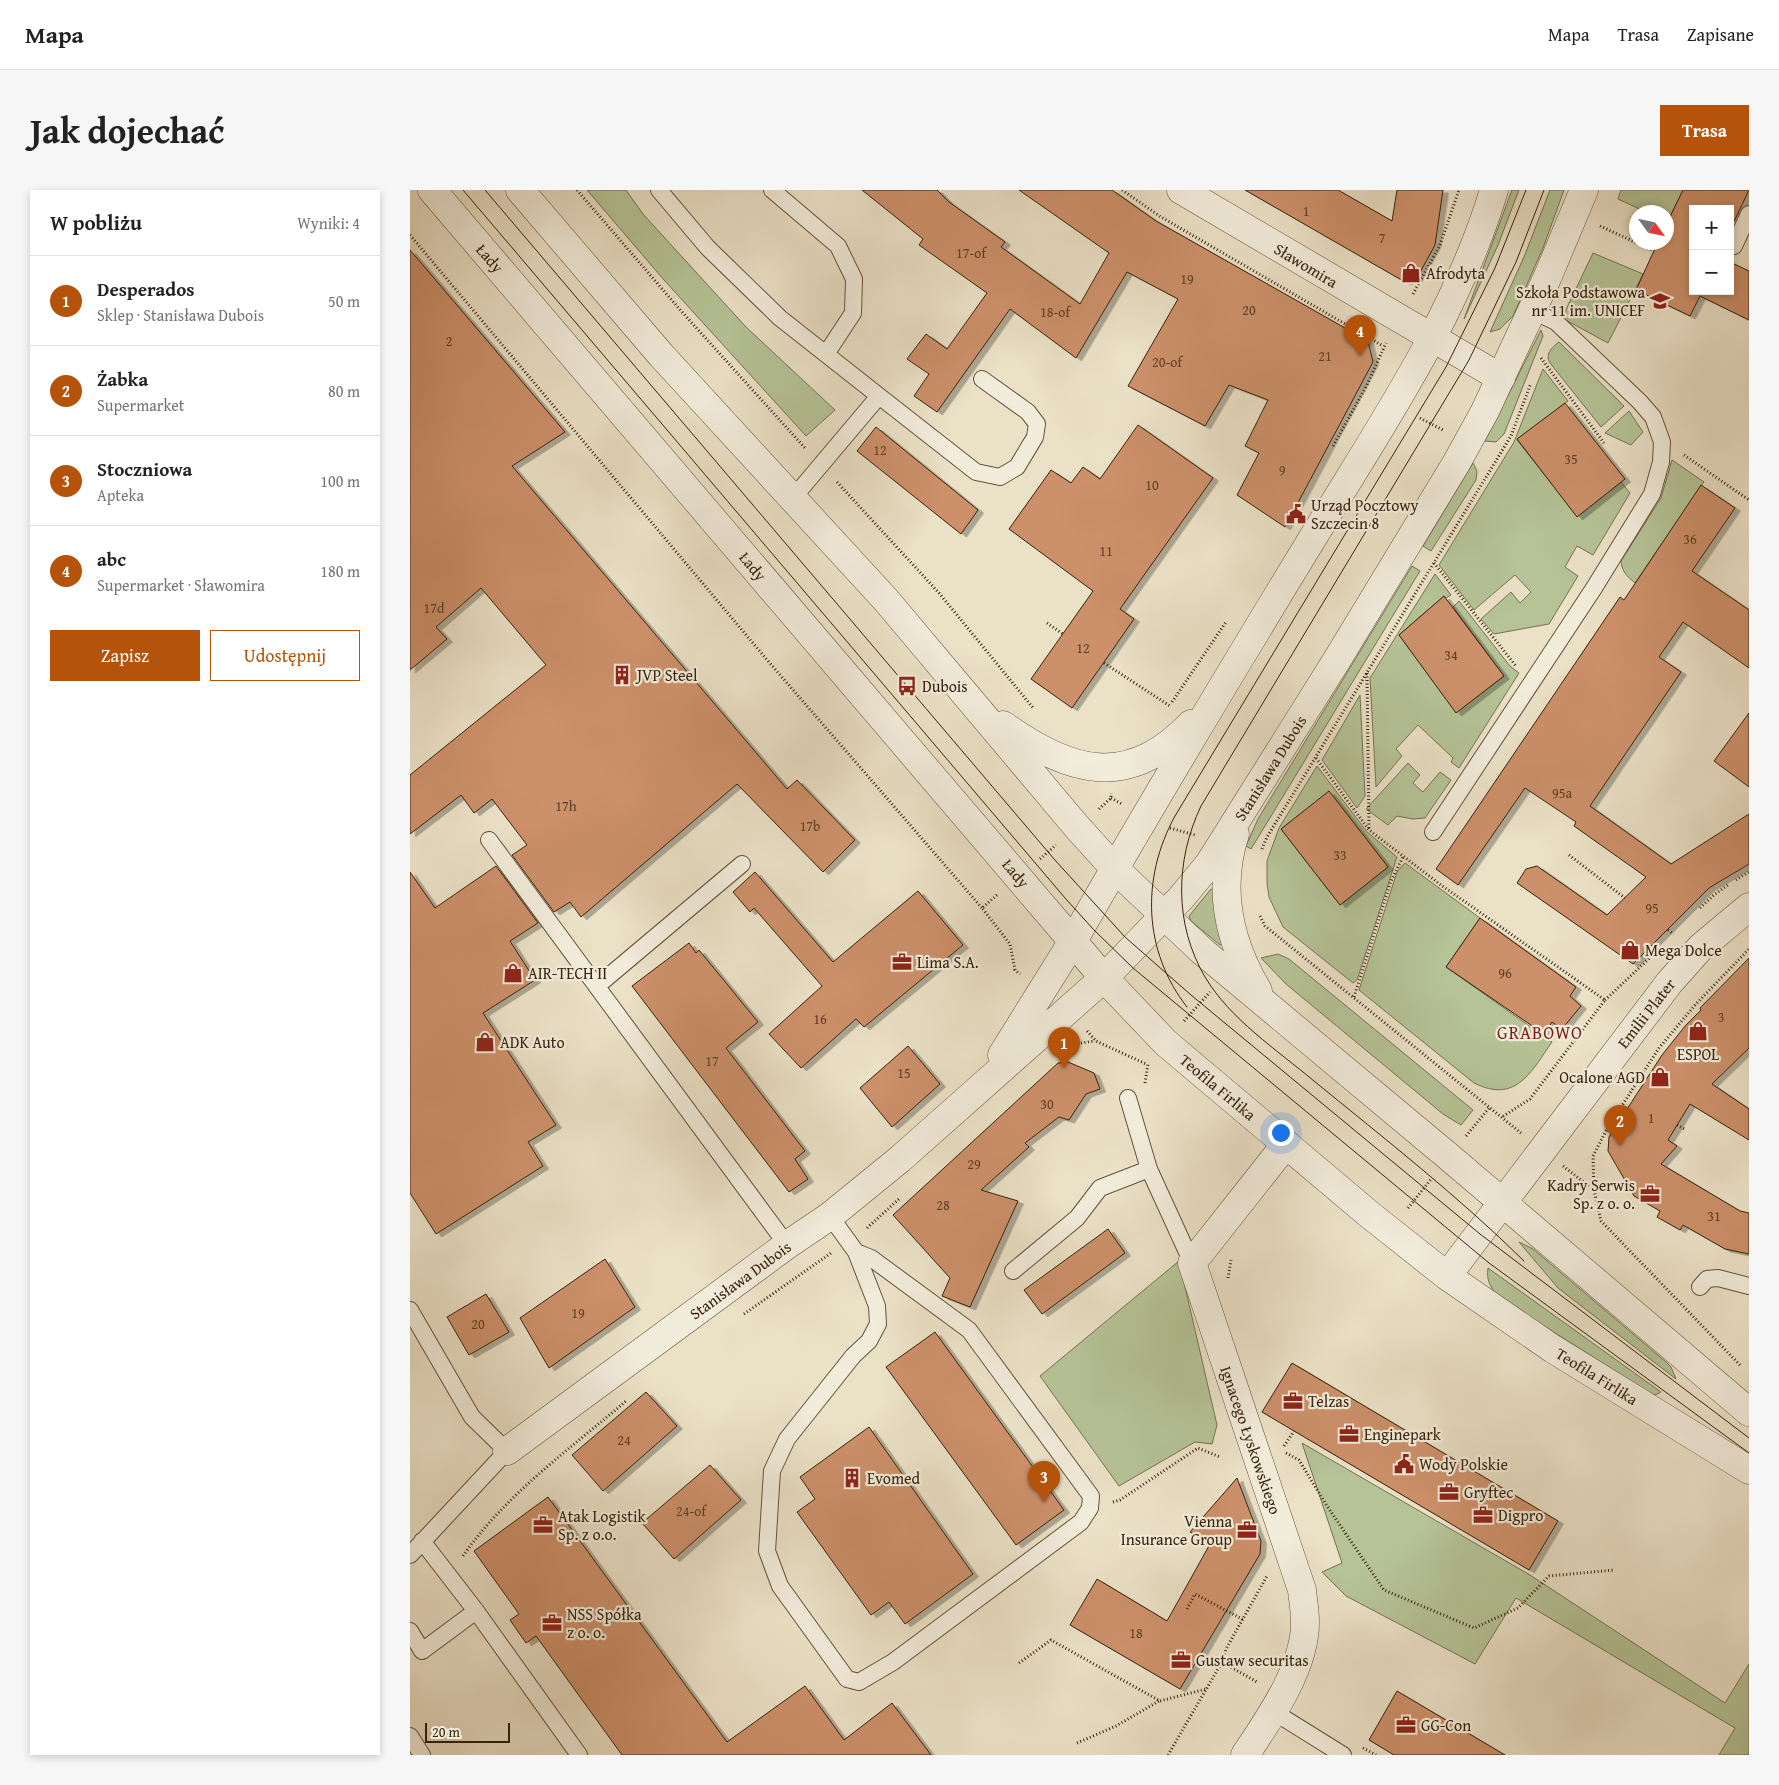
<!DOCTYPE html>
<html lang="pl">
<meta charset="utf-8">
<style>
:root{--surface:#fff;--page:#f6f6f6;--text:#222;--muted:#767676;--line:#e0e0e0;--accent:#b45309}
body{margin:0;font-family:"Gentium Book Plus",serif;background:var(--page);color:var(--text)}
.controls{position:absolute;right:15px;top:15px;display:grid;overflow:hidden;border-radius:0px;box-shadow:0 2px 8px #0003}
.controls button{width:45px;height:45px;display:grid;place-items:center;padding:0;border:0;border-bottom:1px solid var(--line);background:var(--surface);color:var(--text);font:25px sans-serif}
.compass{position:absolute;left:1219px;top:15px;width:45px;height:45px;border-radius:50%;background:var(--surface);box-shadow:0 2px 8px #0003;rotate:123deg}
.scale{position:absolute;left:15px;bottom:12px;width:85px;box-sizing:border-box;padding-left:5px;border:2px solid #38230c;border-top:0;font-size:14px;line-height:18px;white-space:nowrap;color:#38230c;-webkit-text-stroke:4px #f2ecdb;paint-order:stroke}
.you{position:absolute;left:870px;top:942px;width:18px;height:18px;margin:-12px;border:4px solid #fff;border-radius:50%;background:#1a73e8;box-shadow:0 0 0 8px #1a73e833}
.badge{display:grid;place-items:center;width:32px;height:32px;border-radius:50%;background:var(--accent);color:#fff;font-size:16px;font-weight:700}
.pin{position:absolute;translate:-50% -41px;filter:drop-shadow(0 1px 2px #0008)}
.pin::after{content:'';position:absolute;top:26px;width:18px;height:15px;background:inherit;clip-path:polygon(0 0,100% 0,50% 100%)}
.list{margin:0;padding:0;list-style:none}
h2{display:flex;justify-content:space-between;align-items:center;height:65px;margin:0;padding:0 20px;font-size:21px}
h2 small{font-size:16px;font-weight:400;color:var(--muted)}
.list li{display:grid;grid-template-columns:32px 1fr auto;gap:15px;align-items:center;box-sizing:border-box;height:90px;padding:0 20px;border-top:1px solid var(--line)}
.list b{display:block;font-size:19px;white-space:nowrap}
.list p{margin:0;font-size:16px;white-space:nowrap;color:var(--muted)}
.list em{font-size:16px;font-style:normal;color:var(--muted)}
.actions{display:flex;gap:10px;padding:15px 20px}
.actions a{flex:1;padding:11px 0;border:1px solid var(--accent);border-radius:0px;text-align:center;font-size:18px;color:var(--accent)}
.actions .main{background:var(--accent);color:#fff}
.map{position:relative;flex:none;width:1339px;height:1565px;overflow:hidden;border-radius:0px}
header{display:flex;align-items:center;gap:30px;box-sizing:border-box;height:70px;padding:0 25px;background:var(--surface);border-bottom:1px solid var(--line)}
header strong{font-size:24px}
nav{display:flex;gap:28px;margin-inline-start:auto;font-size:18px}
.intro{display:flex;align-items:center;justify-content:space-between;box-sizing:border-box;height:120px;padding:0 30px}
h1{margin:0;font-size:35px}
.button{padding:12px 22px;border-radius:0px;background:var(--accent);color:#fff;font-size:18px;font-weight:700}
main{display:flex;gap:30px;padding:0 30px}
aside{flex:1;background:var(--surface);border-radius:0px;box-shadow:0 2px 8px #0003}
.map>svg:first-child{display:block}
.green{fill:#b5c397;stroke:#767352;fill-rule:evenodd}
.building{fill:#cc906b;stroke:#38230c;filter:url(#shadow)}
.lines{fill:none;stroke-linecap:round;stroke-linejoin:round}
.service-casing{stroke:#65523b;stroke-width:18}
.minor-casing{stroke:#65523b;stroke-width:29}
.tertiary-casing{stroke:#65523b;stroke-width:29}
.path{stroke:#38230c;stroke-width:3;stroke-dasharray:1 2.5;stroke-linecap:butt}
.service{stroke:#f2ecdb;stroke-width:16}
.minor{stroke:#f2ecdb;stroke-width:28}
.tertiary{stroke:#f2ecdb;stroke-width:28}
.tram{stroke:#38230c;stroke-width:1}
.labels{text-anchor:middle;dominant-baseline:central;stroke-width:4.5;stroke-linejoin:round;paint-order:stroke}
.number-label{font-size:14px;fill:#5d3e24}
.street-label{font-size:16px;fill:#38230c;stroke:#f2ecdb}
.poi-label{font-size:16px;fill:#38230c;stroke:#f2ecdb;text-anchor:start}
.neighbourhood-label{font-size:18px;letter-spacing:1px;fill:#7a1f14;stroke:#f2ecdb}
</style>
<header>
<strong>Mapa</strong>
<nav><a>Mapa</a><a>Trasa</a><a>Zapisane</a></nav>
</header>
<div class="intro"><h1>Jak dojechać</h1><a class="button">Trasa</a></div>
<main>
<aside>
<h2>W pobliżu<small>Wyniki: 4</small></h2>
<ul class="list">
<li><span class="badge">1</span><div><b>Desperados</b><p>Sklep · Stanisława Dubois</p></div><em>50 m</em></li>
<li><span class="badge">2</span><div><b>Żabka</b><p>Supermarket</p></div><em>80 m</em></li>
<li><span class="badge">3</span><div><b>Stoczniowa</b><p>Apteka</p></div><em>100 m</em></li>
<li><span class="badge">4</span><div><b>abc</b><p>Supermarket · Sławomira</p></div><em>180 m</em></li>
</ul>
<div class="actions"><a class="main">Zapisz</a><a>Udostępnij</a></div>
</aside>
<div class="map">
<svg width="1339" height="1565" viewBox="0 0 1339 1565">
<defs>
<filter id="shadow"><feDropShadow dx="5.5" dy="3" stdDeviation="0" flood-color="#0004"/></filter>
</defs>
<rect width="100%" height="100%" fill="#ebe1c7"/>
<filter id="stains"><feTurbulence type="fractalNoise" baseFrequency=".004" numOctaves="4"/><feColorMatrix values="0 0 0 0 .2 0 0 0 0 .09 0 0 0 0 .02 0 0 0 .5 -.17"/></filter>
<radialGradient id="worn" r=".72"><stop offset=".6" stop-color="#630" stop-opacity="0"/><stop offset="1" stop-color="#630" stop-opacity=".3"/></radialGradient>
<!-- green -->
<path class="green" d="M177 0H216L233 24 336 137 425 220 396 246 254 90Z
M1102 0H1109L1088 55 1054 129Z
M1140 0H1154L1133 58 1103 126 1090 139 1080 142 1114 67Z
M1211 0H1273L1257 33 1256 22H1236L1208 9Z
M1183 63 1233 84 1198 153 1152 128Z
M1131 140 1133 146 1094 244 1086 252 1075 251Z
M1149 152 1214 216 1191 237 1140 173C1135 164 1141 158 1149 152Z
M1133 179 1158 211 1107 250 1167 326 1211 292 1220 303 1183 365 1167 356 1155 377 1168 386 1139 434 1084 444 1071 429 1101 402 1110 413 1121 402 1105 385 1064 420 1029 375 1104 252Z
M1219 221 1233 242 1221 255 1195 243Z
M1262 270 1294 292 1225 393C1217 386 1212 382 1211 371L1251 308Z
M1063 273 1067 281 1066 290 1021 361 1013 356Z
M1002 376 1010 381 841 659 836 656 848 629Z
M1025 384 1041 405 1036 408 1034 406 989 445 1046 522 1094 486 1043 417 1049 411 1100 476 1109 483 1049 578 1041 572 1043 568 1008 535 986 559 992 566 966 597 960 488Z
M950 505 955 606 947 618 912 570Z
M998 573 1010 585 1003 593 1013 602 1030 582 1041 590 1015 628 1003 629 987 626 978 635 956 619Z
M907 576 957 642 987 667 947 790 943 793 873 737 859 707 857 693V671L869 638ZM919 601 978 677 930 715 871 639Z
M995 673 1070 728 1036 777 1142 852C1121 882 1106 914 1064 893L949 800 987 682Z
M801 699 803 700 813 754 810 755 781 731 779 726Z
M868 764 879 769 1063 920 1051 935 1033 924 876 794 851 768Z
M1109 1052 1123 1059 1256 1172 1261 1177 1266 1189 1148 1098Z
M769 1071 807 1235 802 1254 785 1252 709 1296 630 1186Z
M1078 1078 1251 1202 1245 1205 1240 1203 1090 1108C1081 1099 1076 1091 1078 1078Z
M892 1253 1120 1385 1315 1513 1339 1474V1565H1309L1325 1538 1106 1408 1065 1474 936 1406 912 1382 932 1373Z"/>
<!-- building -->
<path class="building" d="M452 0H527L539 12 595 52 591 57 670 114 699 63 609 0H702L746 31 958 151 963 172 875 337 827 305 849 263 835 256 858 210 819 195 795 236 718 196 768 109 717 82 666 168 600 119 527 222 504 206 519 184 497 169 516 144 537 159 577 103 509 55 513 49Z
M835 0H928L982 31 987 0H1033L1025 55 1007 88 995 92Z
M1273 0H1339L1320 40V19H1283V101H1320V72L1339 81V130L1290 106 1280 126 1226 100 1248 52H1256V35Z
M0 60 155 242 102 276 377 599 387 590 445 650 413 682 327 594 171 727 160 712 144 722 102 665 117 655 82 609 64 623 51 605 0 644V585L136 475 71 398 26 437 37 449 0 480Z
M1155 213 1215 289 1167 327 1107 249Z
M728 235 803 288 710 419 724 429 662 518 621 489 683 401 599 339 641 280 661 293 673 277 690 289Z
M466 237 568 320 551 344 447 261Z
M1291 295 1325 318 1282 381 1339 420V478L1273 432 1249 467 1271 482 1180 616 1261 674 1339 624V674L1299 698 1223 774 1107 693 1116 679 1127 676 1197 725 1236 687 1164 636 1166 632 1115 598 1048 695 1026 679 1210 407 1214 410Z
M1034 406 1094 486 1046 523 989 445Z
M1339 523V597L1304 571Z
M919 601 978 677 930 715 871 639Z
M86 676 128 733 100 751 125 790 73 823 146 935 118 952 133 976 26 1044 0 1003V682L25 718Z
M345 682 423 772 508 701 553 755 454 837 446 829 391 878 359 844 412 796 344 718 340 722 323 702Z
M1070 728 1166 797 1160 806 1171 816 1152 839 1142 832 1134 844 1036 777Z
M279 753 286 763 289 760 348 832 316 858 395 961 385 969 398 989 379 1002 222 796Z
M1339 768V858L1302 894 1339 919V950L1280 914 1258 950 1267 956 1251 974 1330 1021 1339 1023V1064L1315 1059 1273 1035 1270 1040 1247 1027 1250 1021 1224 1006 1198 961 1199 947 1252 865 1276 835 1291 820 1290 818Z
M498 856 530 894 482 937 450 898Z
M658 872 684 883 690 899 676 904 659 930 649 927 615 953 619 957 571 1000 608 1011 560 1117 532 1106 540 1088 483 1025 648 873Z
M698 1039 715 1063 632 1124 614 1100Z
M195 1069 225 1117 139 1178 110 1128Z
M76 1104 99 1142 59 1165 37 1127Z
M525 1142 654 1320 606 1355 476 1177Z
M882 1173 1148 1331 1119 1380 852 1222Z
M236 1202 267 1236 193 1301 162 1265Z
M459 1237 563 1384 495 1434 479 1412 461 1425 387 1322 405 1309 390 1287Z
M300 1275 331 1310 264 1369 232 1333Z
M827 1288 851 1351 850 1364 770 1499 660 1435 687 1389 757 1431 800 1354 780 1342Z
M138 1307 317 1552 395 1496 434 1550 482 1513 521 1565H212L126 1446 116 1453 100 1430 109 1424 64 1361Z
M987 1501 1095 1565H984L959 1550Z"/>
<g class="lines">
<defs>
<path id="service" d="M249 0 298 58 370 128 469 206
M362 0 428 56 444 89 443 123 416 164
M1324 56 1339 24
M383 308 469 206 566 282 590 287 607 277 625 247 627 234 618 222 572 189
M1023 642 1184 398 1242 304 1251 272 1252 252 1243 227 1230 212 1146 132 1123 121
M79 650 377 1055
M187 796 332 674
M718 908 739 979 782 1073
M420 1026 446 1062 467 1116 468 1134 459 1151 443 1166 377 1249 362 1281 357 1361 370 1396 437 1489 449 1492 483 1472 671 1332 680 1318 681 1306 559 1140 461 1068 446 1062
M603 1081 667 1028 690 998 739 979
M1290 1097 1297 1089 1308 1088 1339 1096
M0 1120 62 1227 97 1261 0 1365
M66 1421 169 1565
M0 1441 12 1461 66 1421 12 1351
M864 1522 933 1565
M0 1546 12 1565"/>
<path id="minor" d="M771 0 1091 188
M592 865 663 751
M97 1261 377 1055 420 1026 490 969 694 788
M835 1565C859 1529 896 1477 895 1431 895 1421 893 1410 892 1400L782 1073 876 954"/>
<path id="tertiary" d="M22 0 694 788 756 853 960 1025 1037 1086 1143 1159 1339 1280
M110 0 251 165 476 410 667 637 705 679 792 761 1039 967 1339 1222
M593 535C660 583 718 600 781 534
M825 644C807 699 819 752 848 801
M663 751C740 616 821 482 902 349 970 237 1046 127 1084 0
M694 788 771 708 799 674 925 473 1047 272 1075 221 1138 86 1174 0
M1037 1086 1259 793 1291 757 1339 717"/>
</defs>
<!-- service casing -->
<use href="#service" class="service-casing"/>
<!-- minor casing -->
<use href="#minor" class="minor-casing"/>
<!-- tertiary casing -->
<use href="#tertiary" class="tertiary-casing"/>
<!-- path -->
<path class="path" d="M167 0 272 122 395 258
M712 0 751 27 973 156
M1190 36 1244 61
M0 45 358 471 572 718
M1003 104 1030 55 1049 0
M1131 168 1194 253
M1010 228 1033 240
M923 256 956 197 976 153
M1274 265 1339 310
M427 292 529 403 624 519
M1024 373 1106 476
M637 433 653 444
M694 473 760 516
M957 483 959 639
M762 512 816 432
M906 568 959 640 1031 695 1195 810 1120 909 1092 927
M701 608 712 614
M689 619 701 608V603
M760 638 785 645
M852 659 857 647 1101 246 1121 193
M1159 665 1215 708
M630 669 646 655
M1326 690 1339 682
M587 705 572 718 600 754 605 780 610 784
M1290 718 1305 704 1318 695
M850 726 855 736 1111 943
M1258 740 1264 744
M944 807 981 691 993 667
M1195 810 1245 763
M774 831 800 802
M677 841 686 851 736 874
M664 854 685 851
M735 893 738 874
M1267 935 1276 940
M1056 946 1079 918
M1153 976 1184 1000
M998 1018 1022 988
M457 1038 489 1009
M818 1088 821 1070
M334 1124 421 1063
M1330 1175 1191 1031 1184 1000 1183 966 1197 939 1249 858 1286 814 1339 759
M874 1256 884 1241
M876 1263 889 1270 917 1316 974 1400 1064 1438 1108 1418 1139 1386 1204 1380
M632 1289 637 1284
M703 1312 710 1310 788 1258 810 1267
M53 1366C95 1305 160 1259 216 1211
M777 1419 785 1404 834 1430
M812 1472 847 1492
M609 1473 641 1450 750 1511 796 1499
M667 1553 706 1536 749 1511
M953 1558 966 1565
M758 1565 812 1472 816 1459 857 1386"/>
<!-- service -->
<use href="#service" class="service"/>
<!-- minor -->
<use href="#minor" class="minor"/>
<!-- tertiary -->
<use href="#tertiary" class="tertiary"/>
<!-- tram -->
<path class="tram" d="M53 0 655 708 684 740 723 778 1079 1073 1339 1263
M75 0 644 669 715 747 781 805 1070 1044 1339 1248
M777 817C733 761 731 688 765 626L1036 177 1085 78 1116 0
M1114 1071C1048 1006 975 949 904 891 867 860 820 829 795 787 764 734 765 671 791 616L1059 170 1106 72 1134 0"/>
</g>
<!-- icons -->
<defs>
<symbol id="shop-bare" viewBox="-9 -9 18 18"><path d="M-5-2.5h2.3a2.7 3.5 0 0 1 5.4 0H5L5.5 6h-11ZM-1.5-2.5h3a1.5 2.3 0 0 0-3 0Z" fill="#8f2418" stroke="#f2ecdb" stroke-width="2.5" paint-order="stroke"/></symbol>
<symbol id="school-bare" viewBox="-9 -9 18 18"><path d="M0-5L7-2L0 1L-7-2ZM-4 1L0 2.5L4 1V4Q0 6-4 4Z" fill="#8f2418" stroke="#f2ecdb" stroke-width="2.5" paint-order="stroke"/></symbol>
<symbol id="civic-bare" viewBox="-9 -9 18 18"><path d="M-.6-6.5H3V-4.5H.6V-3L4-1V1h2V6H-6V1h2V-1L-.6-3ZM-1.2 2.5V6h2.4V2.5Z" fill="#8f2418" stroke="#f2ecdb" stroke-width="2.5" paint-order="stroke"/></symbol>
<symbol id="building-bare" viewBox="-9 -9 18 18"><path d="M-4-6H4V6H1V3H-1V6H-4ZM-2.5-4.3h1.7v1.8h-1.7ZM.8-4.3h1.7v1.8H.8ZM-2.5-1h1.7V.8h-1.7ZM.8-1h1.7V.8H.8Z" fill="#8f2418" stroke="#f2ecdb" stroke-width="2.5" paint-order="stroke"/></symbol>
<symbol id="bus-bare" viewBox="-9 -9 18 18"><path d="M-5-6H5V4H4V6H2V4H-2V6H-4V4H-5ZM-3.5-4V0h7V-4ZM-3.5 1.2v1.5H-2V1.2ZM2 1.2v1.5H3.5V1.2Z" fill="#8f2418" stroke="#f2ecdb" stroke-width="2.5" paint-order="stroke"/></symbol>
<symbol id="office-bare" viewBox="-9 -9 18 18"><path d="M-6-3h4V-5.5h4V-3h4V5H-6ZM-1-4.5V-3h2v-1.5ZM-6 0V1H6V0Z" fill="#8f2418" stroke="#f2ecdb" stroke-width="2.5" paint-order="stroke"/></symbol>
</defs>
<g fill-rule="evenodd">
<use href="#shop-bare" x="987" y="69" width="28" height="28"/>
<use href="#school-bare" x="1236" y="97" width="28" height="28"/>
<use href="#civic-bare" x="872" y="310" width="28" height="28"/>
<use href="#building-bare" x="198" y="471" width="28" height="28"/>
<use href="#bus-bare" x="483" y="482" width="28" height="28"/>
<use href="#shop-bare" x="1206" y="746" width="28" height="28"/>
<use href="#office-bare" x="478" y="758" width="28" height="28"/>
<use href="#shop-bare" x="89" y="769" width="28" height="28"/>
<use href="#shop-bare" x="1274" y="827" width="28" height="28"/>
<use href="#shop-bare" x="61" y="838" width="28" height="28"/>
<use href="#shop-bare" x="1236" y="873" width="28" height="28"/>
<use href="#office-bare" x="1226" y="990" width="28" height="28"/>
<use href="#office-bare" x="869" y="1197" width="28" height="28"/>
<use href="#office-bare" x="925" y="1230" width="28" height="28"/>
<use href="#civic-bare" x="980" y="1260" width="28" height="28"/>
<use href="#building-bare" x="428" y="1274" width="28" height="28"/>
<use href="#office-bare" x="1025" y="1288" width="28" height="28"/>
<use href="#office-bare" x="1059" y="1311" width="28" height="28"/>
<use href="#office-bare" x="119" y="1321" width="28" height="28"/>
<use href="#office-bare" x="823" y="1326" width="28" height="28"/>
<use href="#office-bare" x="128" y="1419" width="28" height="28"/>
<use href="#office-bare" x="757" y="1456" width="28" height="28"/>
<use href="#office-bare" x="982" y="1521" width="28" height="28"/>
</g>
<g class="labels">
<!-- number labels -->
<g class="number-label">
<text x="896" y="21">1</text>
<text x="972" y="48">7</text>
<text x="561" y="63">17-of</text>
<text x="777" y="89">19</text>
<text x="839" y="120">20</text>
<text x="645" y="122">18-of</text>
<text x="39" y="151">2</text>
<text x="915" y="166">21</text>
<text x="757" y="172">20-of</text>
<text x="470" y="260">12</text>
<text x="1161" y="269">35</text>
<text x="872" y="280">9</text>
<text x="742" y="295">10</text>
<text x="1280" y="349">36</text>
<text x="696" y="361">11</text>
<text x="24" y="418">17d</text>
<text x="673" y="458">12</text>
<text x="1041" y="465">34</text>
<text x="1152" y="603">95a</text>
<text x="156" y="616">17h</text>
<text x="400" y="636">17b</text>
<text x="930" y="665">33</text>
<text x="1242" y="718">95</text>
<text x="1095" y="783">96</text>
<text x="1311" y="827">3</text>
<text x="410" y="829">16</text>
<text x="302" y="871">17</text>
<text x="494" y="883">15</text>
<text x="637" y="914">30</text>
<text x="1241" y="928">1</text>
<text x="564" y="974">29</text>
<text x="533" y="1015">28</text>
<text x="1304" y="1026">31</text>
<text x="168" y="1123">19</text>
<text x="68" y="1134">20</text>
<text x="214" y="1250">24</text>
<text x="281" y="1321">24-of</text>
<text x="726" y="1443">18</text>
</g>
<!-- street labels -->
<g class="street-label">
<text transform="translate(80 68) rotate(49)">Łady</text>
<text transform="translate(896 75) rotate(31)">Sławomira</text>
<text transform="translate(343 376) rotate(50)">Łady</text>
<text transform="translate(860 578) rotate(-58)">Stanisława Dubois</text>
<text transform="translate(606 683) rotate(50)">Łady</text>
<text transform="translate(1236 823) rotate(-52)">Emilii Plater</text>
<text transform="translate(808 897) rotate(40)">Teofila Firlika</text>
<text transform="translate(330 1090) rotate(-36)">Stanisława Dubois</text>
<text transform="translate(1187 1186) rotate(32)">Teofila Firlika</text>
<text transform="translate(841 1250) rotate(71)">Ignacego Łyskowskiego</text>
</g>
<!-- poi labels -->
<g class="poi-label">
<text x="1016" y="83">Afrodyta</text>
<text x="1235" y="102" text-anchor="end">Szkoła Podstawowa<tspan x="1235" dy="18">nr 11 im. UNICEF</tspan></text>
<text x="901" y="315">Urząd Pocztowy<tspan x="901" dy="18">Szczecin 8</tspan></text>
<text x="227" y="485">JVP Steel</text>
<text x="512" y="496">Dubois</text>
<text x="1235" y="760">Mega Dolce</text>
<text x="507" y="772">Lima S.A.</text>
<text x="118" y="783">AIR-TECH II</text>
<text x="90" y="852">ADK Auto</text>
<text x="1288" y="864" text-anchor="middle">ESPOL</text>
<text x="1235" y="887" text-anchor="end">Ocalone AGD</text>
<text x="1225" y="995" text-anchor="end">Kadry Serwis<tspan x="1225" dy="18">Sp. z o. o.</tspan></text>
<text x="898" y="1211">Telzas</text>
<text x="954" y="1244">Enginepark</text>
<text x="1009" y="1274">Wody Polskie</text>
<text x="457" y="1288">Evomed</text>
<text x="1054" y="1302">Gryftec</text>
<text x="1088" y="1325">Digpro</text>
<text x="148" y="1326">Atak Logistik<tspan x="148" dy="18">Sp. z o.o.</tspan></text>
<text x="822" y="1331" text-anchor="end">Vienna<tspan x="822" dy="18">Insurance Group</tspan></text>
<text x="157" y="1424">NSS Spółka<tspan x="157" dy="18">z o. o.</tspan></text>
<text x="786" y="1470">Gustaw securitas</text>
<text x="1011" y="1535">GG-Con</text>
</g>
<!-- neighbourhood labels -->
<g class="neighbourhood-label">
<text x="1130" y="842">GRABOWO</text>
</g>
</g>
<rect width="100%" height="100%" filter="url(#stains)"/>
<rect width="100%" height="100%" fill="url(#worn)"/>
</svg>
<div class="controls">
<button>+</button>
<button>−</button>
</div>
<svg class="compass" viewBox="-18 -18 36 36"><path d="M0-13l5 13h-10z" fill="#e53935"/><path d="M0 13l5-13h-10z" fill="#767676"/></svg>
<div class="scale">20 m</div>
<div class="you"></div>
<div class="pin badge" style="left:654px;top:878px">1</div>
<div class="pin badge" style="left:1210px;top:956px">2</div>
<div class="pin badge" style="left:634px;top:1312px">3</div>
<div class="pin badge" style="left:950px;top:166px">4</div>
</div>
</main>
